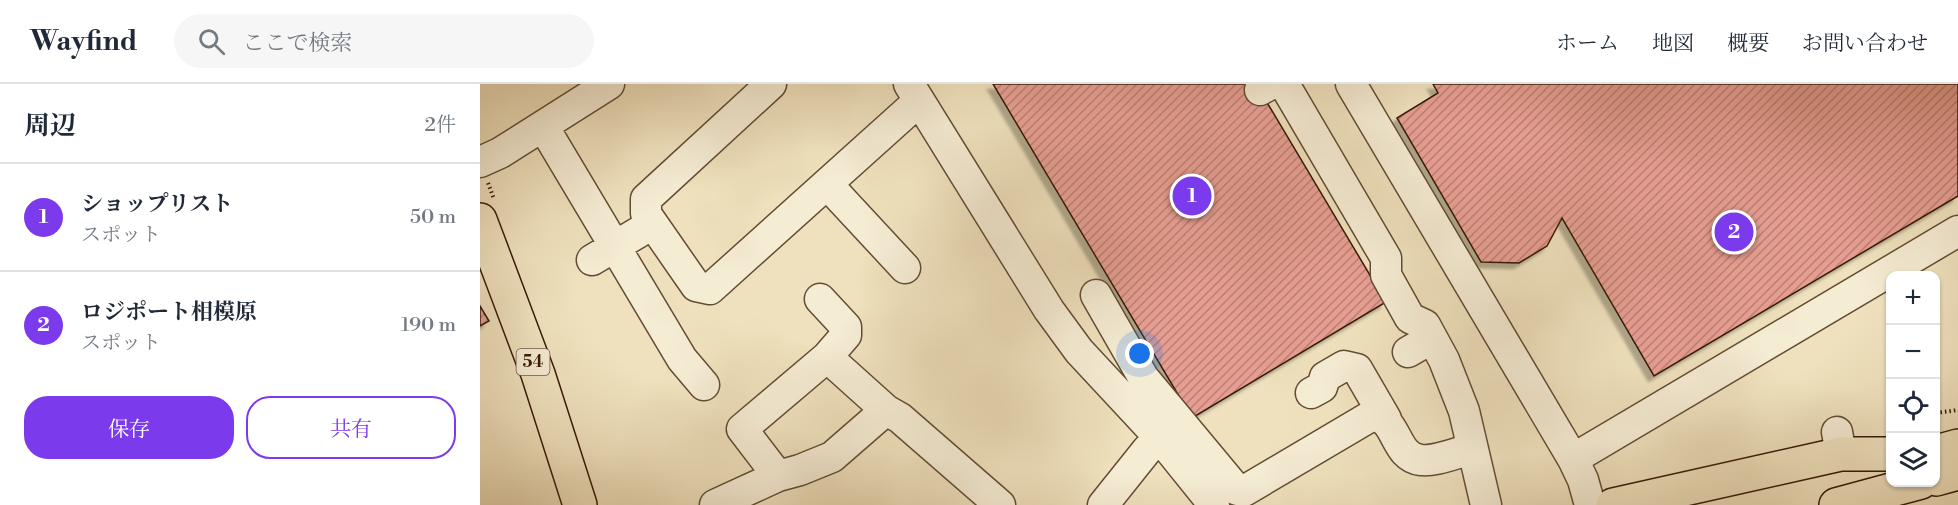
<!DOCTYPE html>
<html lang="ja">
<meta charset="utf-8">
<style>
:root{--surface:#fff;--page:#f6f6f7;--text:#1f2937;--muted:#747a83;--line:#e0e1e3;--accent:#7c3aed}
body{margin:0;font-family:"Libre Bodoni","Noto Serif JP",serif;background:var(--page);color:var(--text)}
.controls{position:absolute;right:18px;bottom:18px;display:grid;overflow:hidden;border-radius:12px;box-shadow:0 2px 4px #0004}
.controls button{width:54px;height:54px;display:grid;place-items:center;padding:0;border:0;border-bottom:2px solid var(--line);background:var(--surface);color:var(--text);font:30px sans-serif}
.you{position:absolute;left:660px;top:270px;width:21px;height:21px;margin:-15px;border:4px solid #fff;border-radius:50%;background:#1a73e8;box-shadow:0 0 0 9px #1a73e833}
.badge{display:grid;place-items:center;width:39px;height:39px;border-radius:50%;background:var(--accent);color:#fff;font-size:20px;font-weight:700}
.pin{position:absolute;translate:-50% -50%;border:3px solid #fff;box-shadow:0 2px 6px #0006}
.list{margin:0;padding:0;list-style:none}
h2{display:flex;justify-content:space-between;align-items:center;height:78px;margin:0;padding:0 24px;font-size:26px}
h2 small{font-size:20px;font-weight:400;color:var(--muted)}
.list li{display:grid;grid-template-columns:39px 1fr auto;gap:18px;align-items:center;box-sizing:border-box;height:108px;padding:0 24px;border-top:2px solid var(--line)}
.list b{display:block;font-size:22px;white-space:nowrap}
.list p{margin:0;font-size:20px;white-space:nowrap;color:var(--muted)}
.list em{font-size:20px;font-style:normal;color:var(--muted)}
.actions{display:flex;gap:12px;padding:18px 24px}
.actions a{flex:1;padding:14px 0;border:2px solid var(--accent);border-radius:24px;text-align:center;font-size:21px;color:var(--accent)}
.actions .main{background:var(--accent);color:#fff}
.icon{flex:none;width:33px;height:33px;fill:none;stroke:currentColor;stroke-width:2;stroke-linecap:round;stroke-linejoin:round}
.map{position:relative;flex:none;width:1478px;height:421px;overflow:hidden}
header{display:flex;align-items:center;gap:36px;box-sizing:border-box;height:84px;padding:0 30px;background:var(--surface);border-bottom:2px solid var(--line)}
header strong{font-size:28px}
nav{display:flex;gap:33px;margin-inline-start:auto;font-size:21px}
.search{width:420px;height:54px;background:var(--page);display:flex;align-items:center;gap:15px;box-sizing:border-box;padding:0 21px;border-radius:33px;color:var(--muted);font-size:22px}
main{display:flex}
aside{flex:1;background:var(--surface)}
.map>svg:first-child{display:block}
.building{fill:url(#building-hatch);stroke:#361a07;stroke-width:1.5;filter:url(#shadow)}
.lines{fill:none;stroke-linecap:round;stroke-linejoin:round}
.minor-casing{stroke:#644c34;stroke-width:33}
.major-casing{stroke:#361a07;stroke-width:36}
.highway-casing{stroke:#361a07;stroke-width:36}
.path{stroke:#361a07;stroke-width:4;stroke-dasharray:1.5 3;stroke-linecap:butt}
.minor{stroke:#f5ecd4;stroke-width:30}
.major{stroke:#efe1bd;stroke-width:33}
.highway{stroke:#efe1bd;stroke-width:33}
.labels{text-anchor:middle;dominant-baseline:central;stroke-width:6;stroke-linejoin:round;paint-order:stroke}
.shield{fill:#f5ecd4;stroke:#6f5944;stroke-width:1.5}
.shield-label{font-size:16px;font-weight:bold;fill:#361a07}
</style>
<header>
<strong>Wayfind</strong>
<div class="search"><svg class="icon" aria-label="search" viewBox="0 0 24 24"><circle cx="10" cy="10" r="6"/><path d="M15 15l6 6"/></svg>ここで検索</div>
<nav><a>ホーム</a><a>地図</a><a>概要</a><a>お問い合わせ</a></nav>
</header>
<main>
<aside>
<h2>周辺<small>2件</small></h2>
<ul class="list">
<li><span class="badge">1</span><div><b>ショップリスト</b><p>スポット</p></div><em>50 m</em></li>
<li><span class="badge">2</span><div><b>ロジポート相模原</b><p>スポット</p></div><em>190 m</em></li>
</ul>
<div class="actions"><a class="main">保存</a><a>共有</a></div>
</aside>
<div class="map">
<svg width="1478" height="421" viewBox="0 0 1478 421">
<defs>
<pattern id="building-hatch" width="6" height="6" patternUnits="userSpaceOnUse" patternTransform="scale(1.5)"><rect width="6" height="6" fill="#e79e92"/><path d="M-1 1l2-2M0 6l6-6M5 7l2-2" fill="none" stroke="#bc8075"/></pattern>
<filter id="shadow"><feDropShadow dx="-5.5" dy="5.5" stdDeviation="1.5" flood-color="#0004"/></filter>
</defs>
<rect width="100%" height="100%" fill="#efe1bd"/>
<filter id="stains"><feTurbulence type="fractalNoise" baseFrequency=".00333" numOctaves="4"/><feColorMatrix values="0 0 0 0 .2 0 0 0 0 .09 0 0 0 0 .02 0 0 0 .5 -.17"/></filter>
<radialGradient id="worn" r=".72"><stop offset=".6" stop-color="#630" stop-opacity="0"/><stop offset="1" stop-color="#630" stop-opacity=".3"/></radialGradient>
<!-- building -->
<path class="building" d="M513 0H776L906 218 712 334Z
M953 0H1478V112L1174 292 1082 134 1067 162 1039 179 1001 178 917 34 958 9Z
M0 222 9 237 0 242Z"/>
<g class="lines">
<defs>
<path id="minor" d="M291 0 166 115V130L216 202 230 205 439 17
M429 0 569 226 599 267 680 354 734 421
M804 0 906 174V191L930 234 945 241 964 276 984 327 1006 421
M871 0 1093 375 1103 396 1110 421
M780 6 791 0
M63 42 202 275 224 301
M0 78 20 69 129 0
M347 100 425 184
M112 176 159 148
M616 211 663 293 757 406 764 407 891 332C918 331 913 373 941 376 955 378 978 368 992 365
M928 268 952 254
M347 273 406 326
M831 309 842 303 845 293 864 282 877 285 906 335
M1357 348 1361 370
M1093 375 1478 147
M298 392 262 345 347 273 366 251V243L340 215
M235 421 298 392 320 386 352 373 406 326 420 334 520 421
M623 421 667 366 680 354"/>
<path id="major" d="M0 136 58 290 100 421"/>
<path id="highway" d="M1456 368 1478 362
M1456 395 1478 389
M1133 421 1361 370H1410
M1356 421 1441 398"/>
</defs>
<!-- minor casing -->
<use href="#minor" class="minor-casing"/>
<!-- major casing -->
<use href="#major" class="major-casing"/>
<!-- highway casing -->
<use href="#highway" class="highway-casing"/>
<!-- path -->
<path class="path" d="M8 99 14 115
M1456 329 1478 326"/>
<!-- minor -->
<use href="#minor" class="minor"/>
<!-- major -->
<use href="#major" class="major"/>
<!-- highway -->
<use href="#highway" class="highway"/>
</g>
<g class="labels">
<!-- shield labels -->
<rect class="shield" x="36.5" y="265" width="33" height="26" rx="4.5"/>
<g class="shield-label">
<text x="53" y="278">54</text>
</g>
</g>
<rect width="100%" height="100%" filter="url(#stains)"/>
<rect width="100%" height="100%" fill="url(#worn)"/>
</svg>
<div class="controls">
<button>+</button>
<button>−</button>
<button><svg class="icon" aria-label="locate" viewBox="0 0 24 24"><circle cx="12" cy="12" r="6"/><path d="M12 2v4M12 18v4M2 12h4M18 12h4"/></svg></button>
<button><svg class="icon" aria-label="layers" viewBox="0 0 24 24"><path d="M12 4l9 5-9 5-9-5zM3 14l9 5 9-5"/></svg></button>
</div>
<div class="you"></div>
<div class="pin badge" style="left:712px;top:112px">1</div>
<div class="pin badge" style="left:1254px;top:148px">2</div>
</div>
</main>
